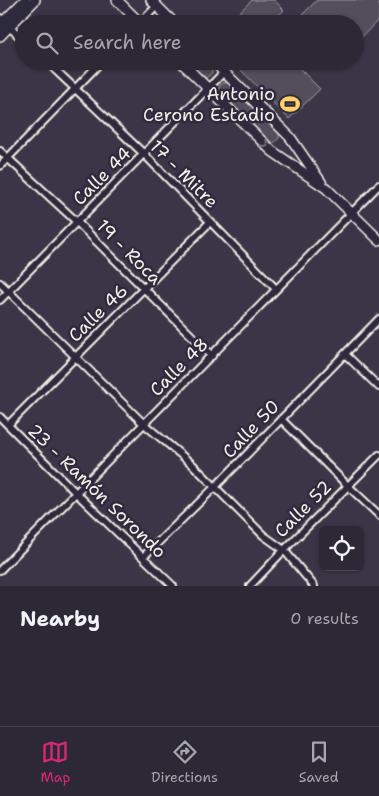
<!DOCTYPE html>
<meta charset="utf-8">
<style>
:root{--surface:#2c2835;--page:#383441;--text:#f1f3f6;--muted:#a6a6ad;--line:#484450;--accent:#db2777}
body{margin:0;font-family:"Shantell Sans",sans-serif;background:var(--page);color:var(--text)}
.controls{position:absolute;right:15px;bottom:15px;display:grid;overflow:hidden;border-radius:8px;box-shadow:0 1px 4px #0004}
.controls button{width:45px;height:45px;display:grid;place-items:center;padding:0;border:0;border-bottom:1px solid var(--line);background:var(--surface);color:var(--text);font:25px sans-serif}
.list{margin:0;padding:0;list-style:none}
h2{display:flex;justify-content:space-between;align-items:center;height:65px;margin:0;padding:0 20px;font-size:21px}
h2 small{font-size:16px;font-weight:400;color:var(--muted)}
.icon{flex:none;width:28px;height:28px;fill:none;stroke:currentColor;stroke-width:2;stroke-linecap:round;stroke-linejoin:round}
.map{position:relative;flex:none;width:379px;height:586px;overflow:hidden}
.search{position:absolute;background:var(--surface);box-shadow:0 1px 4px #0004;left:15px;right:15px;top:15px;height:55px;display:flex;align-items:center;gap:12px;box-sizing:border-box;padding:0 18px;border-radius:28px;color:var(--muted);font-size:19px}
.sheet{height:140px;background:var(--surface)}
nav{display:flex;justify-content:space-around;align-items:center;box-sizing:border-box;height:70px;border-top:1px solid var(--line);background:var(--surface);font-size:14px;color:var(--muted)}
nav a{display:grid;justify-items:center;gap:2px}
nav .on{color:var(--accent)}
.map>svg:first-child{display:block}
.green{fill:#534e5c;stroke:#a4a0a2}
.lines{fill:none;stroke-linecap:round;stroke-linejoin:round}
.street-casing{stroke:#f4f1e8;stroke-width:10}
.secondary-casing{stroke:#f4f1e8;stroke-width:12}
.street{stroke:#2f2a3d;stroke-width:6}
.secondary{stroke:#2f2a3d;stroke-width:9}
.oneway{stroke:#747079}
.labels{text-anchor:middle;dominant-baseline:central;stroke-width:5;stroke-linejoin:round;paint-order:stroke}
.poi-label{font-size:18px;fill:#f4f1e8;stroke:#2f2a3d;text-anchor:end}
.street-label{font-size:18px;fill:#f4f1e8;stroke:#2f2a3d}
</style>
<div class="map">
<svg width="379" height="586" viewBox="0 0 379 586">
<rect width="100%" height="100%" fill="#3b3647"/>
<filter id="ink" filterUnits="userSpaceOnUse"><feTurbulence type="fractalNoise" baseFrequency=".02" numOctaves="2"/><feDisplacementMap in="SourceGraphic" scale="10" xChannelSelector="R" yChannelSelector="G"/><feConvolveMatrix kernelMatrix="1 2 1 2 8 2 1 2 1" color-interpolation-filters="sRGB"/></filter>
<g filter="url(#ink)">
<!-- green -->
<path class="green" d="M252 0H274L284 10 270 24H227Z
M317 0H379V19L355 44V24H297L295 22Z
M183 61H209L212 64V73L206 78 200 77Z
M240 61H292L320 89 289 119 236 65Z
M224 82 232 83 279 130V138C275 143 273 143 267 143L217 92 220 85Z"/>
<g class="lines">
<defs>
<path id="street" d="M0 18 24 41
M139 24 157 6
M46 61 144 154 276 289
M0 151 77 222 212 356
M0 166 102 61
M0 283 144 424 192 464 263 535 284 550 314 586
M0 300 224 72
M345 354 379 387
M0 417 76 493 173 586
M281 419 348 486 379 515
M8 425 210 222
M143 557 215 487 379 319
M0 570 379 185
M250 586 284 550 379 455"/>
<path id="secondary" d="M117 0 141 24
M151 0 175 24
M0 25 25 0
M0 36 35 0
M180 61 272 151 326 188 379 240
M213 61 290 137 321 182"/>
</defs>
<!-- street casing -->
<use href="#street" class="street-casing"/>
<!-- secondary casing -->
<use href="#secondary" class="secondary-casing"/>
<!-- street -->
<use href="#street" class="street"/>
<!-- secondary -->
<use href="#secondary" class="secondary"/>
</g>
<!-- one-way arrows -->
<defs><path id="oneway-chevron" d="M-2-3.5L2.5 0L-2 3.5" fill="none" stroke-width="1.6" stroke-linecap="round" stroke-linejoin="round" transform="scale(1.25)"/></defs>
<use class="oneway" href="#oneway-chevron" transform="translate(265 144) rotate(44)"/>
</g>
<!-- icons -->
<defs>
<symbol id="stadium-bare" viewBox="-9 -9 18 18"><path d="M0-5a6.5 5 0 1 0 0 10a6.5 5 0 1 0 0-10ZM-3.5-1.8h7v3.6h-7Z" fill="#ffd166" stroke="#2f2a3d" stroke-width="2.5" paint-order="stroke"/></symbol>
</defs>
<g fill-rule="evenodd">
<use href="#stadium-bare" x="276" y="90" width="28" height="28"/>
</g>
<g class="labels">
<!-- poi labels -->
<g class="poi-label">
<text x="275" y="94">Antonio<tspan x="275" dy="21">Cerono Estadio</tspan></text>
</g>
<!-- street labels -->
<g class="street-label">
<text transform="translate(184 174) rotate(45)">17 - Mitre</text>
<text transform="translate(102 176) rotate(-45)">Calle 44</text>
<text transform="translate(129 252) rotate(45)">19 - Roca</text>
<text transform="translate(98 313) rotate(-44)">Calle 46</text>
<text transform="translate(179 367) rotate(-45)">Calle 48</text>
<text transform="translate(251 429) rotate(-46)">Calle 50</text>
<text transform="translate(97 491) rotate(44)">23 - Ramón Sorondo</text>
<text transform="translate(303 509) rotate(-45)">Calle 52</text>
</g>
</g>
</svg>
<div class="controls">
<button><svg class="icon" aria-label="locate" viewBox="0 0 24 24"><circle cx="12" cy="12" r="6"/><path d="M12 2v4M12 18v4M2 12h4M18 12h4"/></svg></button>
</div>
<div class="search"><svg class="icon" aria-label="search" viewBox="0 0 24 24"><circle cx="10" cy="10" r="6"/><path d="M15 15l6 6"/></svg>Search here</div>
</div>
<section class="sheet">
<h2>Nearby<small>0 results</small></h2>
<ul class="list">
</ul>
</section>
<nav>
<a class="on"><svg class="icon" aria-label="map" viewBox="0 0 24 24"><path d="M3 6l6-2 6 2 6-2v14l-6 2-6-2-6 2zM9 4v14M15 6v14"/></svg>Map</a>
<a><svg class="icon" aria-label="directions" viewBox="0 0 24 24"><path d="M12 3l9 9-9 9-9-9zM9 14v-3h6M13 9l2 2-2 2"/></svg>Directions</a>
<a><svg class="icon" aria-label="saved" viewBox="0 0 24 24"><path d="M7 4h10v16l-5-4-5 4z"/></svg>Saved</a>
</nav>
